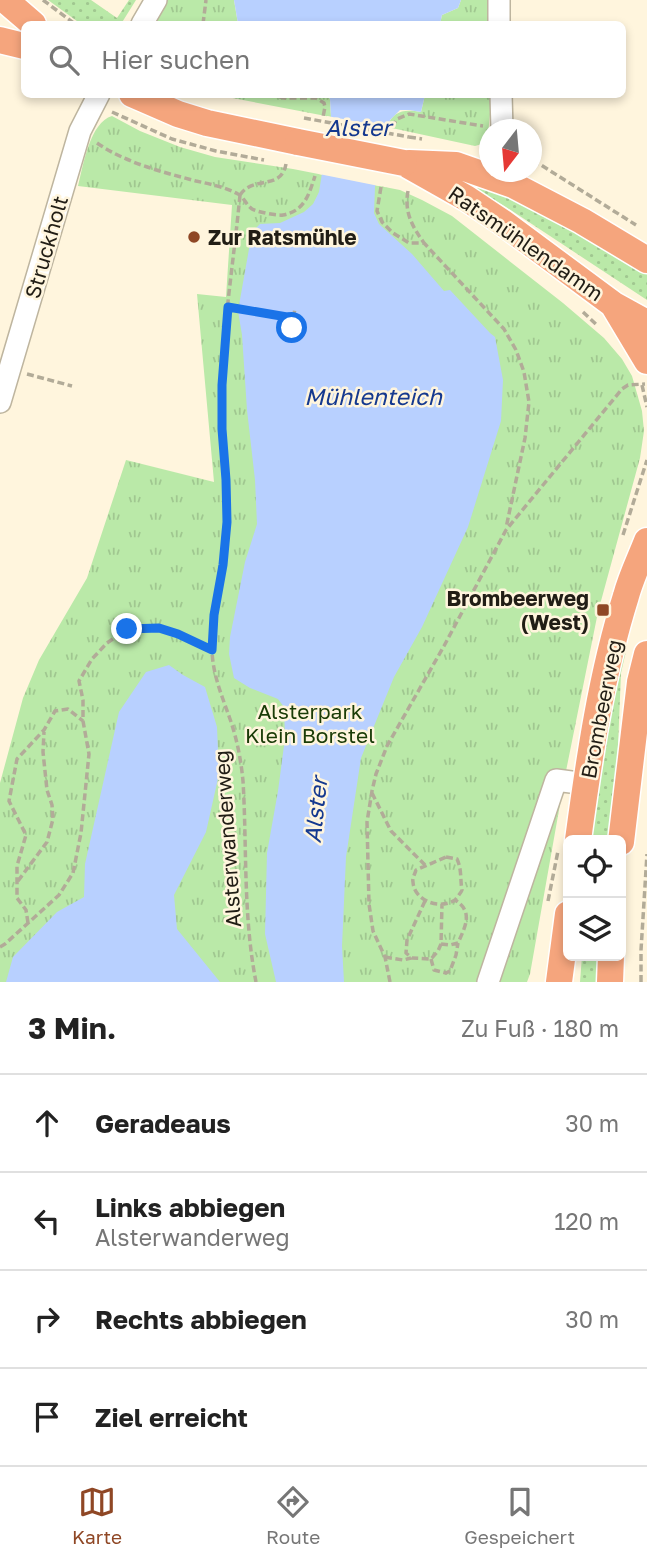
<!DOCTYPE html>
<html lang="de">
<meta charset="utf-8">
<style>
:root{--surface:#fff;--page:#f6f6f6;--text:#222;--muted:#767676;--line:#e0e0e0;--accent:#8f4725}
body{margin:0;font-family:"Golos Text",sans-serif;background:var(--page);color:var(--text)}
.controls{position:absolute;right:21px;bottom:21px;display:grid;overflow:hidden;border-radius:10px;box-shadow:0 4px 10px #0003}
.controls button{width:63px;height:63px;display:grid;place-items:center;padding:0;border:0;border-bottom:2px solid var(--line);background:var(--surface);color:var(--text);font:35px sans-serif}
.compass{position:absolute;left:479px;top:119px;width:63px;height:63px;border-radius:50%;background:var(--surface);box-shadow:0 4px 10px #0003;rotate:196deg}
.stop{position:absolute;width:21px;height:21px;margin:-16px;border:5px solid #1a73e8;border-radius:50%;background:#fff}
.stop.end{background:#1a73e8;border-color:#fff;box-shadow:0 2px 7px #0008}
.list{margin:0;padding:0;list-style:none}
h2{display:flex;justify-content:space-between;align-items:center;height:91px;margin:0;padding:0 28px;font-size:30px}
h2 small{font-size:23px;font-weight:400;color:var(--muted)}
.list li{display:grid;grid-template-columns:46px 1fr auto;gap:21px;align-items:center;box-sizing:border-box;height:98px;padding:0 28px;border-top:2px solid var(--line)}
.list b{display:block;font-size:26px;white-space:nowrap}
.list p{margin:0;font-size:23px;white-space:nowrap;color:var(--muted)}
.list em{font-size:23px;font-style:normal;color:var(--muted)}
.icon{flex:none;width:38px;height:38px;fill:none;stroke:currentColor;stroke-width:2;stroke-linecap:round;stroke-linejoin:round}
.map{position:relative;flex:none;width:647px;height:982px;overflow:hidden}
.search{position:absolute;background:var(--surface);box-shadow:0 4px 10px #0003;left:21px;right:21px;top:21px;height:77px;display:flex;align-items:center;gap:18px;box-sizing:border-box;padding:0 24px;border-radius:10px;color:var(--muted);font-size:26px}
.sheet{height:483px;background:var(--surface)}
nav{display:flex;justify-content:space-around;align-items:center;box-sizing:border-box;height:98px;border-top:2px solid var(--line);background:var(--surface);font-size:19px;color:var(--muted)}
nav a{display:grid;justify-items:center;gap:4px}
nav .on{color:var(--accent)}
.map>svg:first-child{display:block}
.grass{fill:url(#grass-dots)}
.park{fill:url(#park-tufts)}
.water{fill:#b8d0ff}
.pier{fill:#fff5dd}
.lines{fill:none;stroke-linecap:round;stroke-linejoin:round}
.minor-casing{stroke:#beb59f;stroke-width:24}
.major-casing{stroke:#fff;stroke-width:29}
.path{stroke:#b2ab98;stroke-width:3.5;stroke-dasharray:7 3.5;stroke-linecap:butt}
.minor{stroke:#fff;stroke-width:21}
.major{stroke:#f5a57d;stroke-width:26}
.major-bridge-casing{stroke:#fff;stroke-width:29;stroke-linecap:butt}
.path-bridge{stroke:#b2ab98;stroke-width:3.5;stroke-dasharray:7 3.5;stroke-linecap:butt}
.major-bridge{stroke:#f5a57d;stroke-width:26}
.route{stroke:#1a73e8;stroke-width:9}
.poi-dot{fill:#8f4725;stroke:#fff5dd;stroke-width:2.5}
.labels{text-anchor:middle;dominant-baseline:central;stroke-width:5;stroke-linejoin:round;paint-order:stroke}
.poi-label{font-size:21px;font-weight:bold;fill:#211d15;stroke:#fff5dd;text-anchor:start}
.street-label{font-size:21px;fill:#211d15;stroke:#fff5dd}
.park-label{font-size:21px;fill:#1a3c07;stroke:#fff5dd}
.water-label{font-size:23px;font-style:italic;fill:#15398f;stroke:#fff5dd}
</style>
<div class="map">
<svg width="647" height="982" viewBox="0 0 647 982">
<defs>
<pattern id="grass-dots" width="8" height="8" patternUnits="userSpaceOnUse" patternTransform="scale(1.75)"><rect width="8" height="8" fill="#bae9a8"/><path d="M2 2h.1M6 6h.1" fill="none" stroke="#a0c790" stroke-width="1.8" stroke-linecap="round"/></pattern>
<pattern id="park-tufts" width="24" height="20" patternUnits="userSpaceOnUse" patternTransform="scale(1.75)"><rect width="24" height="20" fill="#bae9a8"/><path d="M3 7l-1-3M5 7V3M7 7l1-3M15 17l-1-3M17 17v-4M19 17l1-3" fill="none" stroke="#a0c790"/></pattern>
</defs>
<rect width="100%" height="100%" fill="#fff5dd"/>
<!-- grass -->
<path class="grass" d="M48 0H91L117 18 129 0H136L121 24H81Z
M462 181 512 195 647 271V300L506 207Z
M622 650 626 651 621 673 617 771 610 840H590L597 785Z
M582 956H601L599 982H580Z"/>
<!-- park -->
<path class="park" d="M164 0H234L238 24H149Z
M461 0H495V24H440L442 15 458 8Z
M217 95H327L330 99 331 117Z
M425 95H492L488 134 482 144 475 146 387 127C393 110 405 109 421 112Z
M112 116 140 131 180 147 215 157 293 169 400 190 422 200 452 216 563 303 604 338 622 359 632 376 642 411 644 431 640 458 598 612 565 776 530 974 527 982H0V783L23 698 39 660 87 578 126 460 214 482 197 294 226 297 232 205 78 186C83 166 90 122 112 116Z"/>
<!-- water -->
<path class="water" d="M234 0H461L458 8 442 15 440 24H238Z
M327 95H425L421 112 409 110H400L390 120 375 187 374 213 379 224 412 254 444 291 450 290 490 333 495 337 503 380 501 421 468 527 422 627 394 677 361 758 346 857 342 946 344 982H276L265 934 267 853 278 791 285 738 284 707 278 699 250 688 234 678 229 654 230 637 245 562 257 524 255 480 247 410 242 335 238 311 252 232 260 224 280 223 304 212 313 204 319 192 331 117 330 99Z
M169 665 183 675 205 687 217 727 219 774 206 832 174 895 177 929 220 982H6L13 957 57 912 84 897 85 864 119 712 146 672Z"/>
<!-- pier -->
<path class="pier" d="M327 116 391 128 379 186 319 174Z"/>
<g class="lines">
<defs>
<path id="minor" d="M499 0V24
M142 24 156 0
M501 94 502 130
M0 402 80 131 99 94
M488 982 556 780 586 784"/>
<path id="major" d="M5 0 33 24
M0 40 24 46
M132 94 178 114 207 123 298 142
M404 163 466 198 502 222 614 305 647 323
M409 163 456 165 513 185 582 221 647 260
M614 306 647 361
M578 840C589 759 601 675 626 596 631 577 640 559 647 541
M621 842 640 682 647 654
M559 982 568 914
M610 982 611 956"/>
</defs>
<!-- minor casing -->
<use href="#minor" class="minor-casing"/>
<!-- major casing -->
<use href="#major" class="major-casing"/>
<!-- path -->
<path class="path" d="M43 0 75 24
M203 24 206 0
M577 24H579
M269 94 284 98H316L324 103 325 107 323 117
M112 112 172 139 216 151 264 160
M392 127 397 119 409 114 483 126
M409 137 422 139
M97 143C126 163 162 172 196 181 210 184 225 187 238 194 244 197 246 205 252 209 257 212 278 216 283 215 305 211 309 194 315 176
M532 162 541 165 636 225
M381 187 377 211 382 222 393 233 409 243H424L504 329 516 350 524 372 529 402 525 438 506 528
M408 191C404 212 412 226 424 243
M240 195C234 258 224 321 221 384 220 430 228 476 227 522 225 564 212 605 212 648 212 673 222 696 230 719 237 739 241 760 243 781 247 848 243 916 256 982
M240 195C253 175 281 191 286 164
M228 307 293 318
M583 312 598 326
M292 328 295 308
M27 374 72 386
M642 385 647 407
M623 535 647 460
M372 793 391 831 425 865
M446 857 457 859C462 870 460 879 462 890 462 891 456 899 455 900 440 910 414 901 413 882 412 878 415 874 416 870Z
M18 881 47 842 53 819 52 805 47 790 43 752 44 732
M425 901 407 940 406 953 412 958 431 959 438 951 441 944 442 904
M548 901 558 851
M28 923 26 910 17 898V866L26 835 9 801 17 759 44 730 55 711 68 709 83 721
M441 944 450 945 458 943C465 927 474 912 455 900
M0 947 5 944 59 895 73 873 81 833 89 754 83 721V700L79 681 92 659 107 643 127 629 159 628 178 634 212 650
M385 957 403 960 411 958
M431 959 434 970 446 973 450 971 456 955 458 943
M390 982 385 957 373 931 369 904 367 822 372 791 376 774 387 746 444 646 506 530 622 389 628 385 645 384
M641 982V950L647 854"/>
<!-- minor -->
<use href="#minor" class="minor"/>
<!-- major -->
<use href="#major" class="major"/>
<defs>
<path id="major-bridge" d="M298 142 404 163"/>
</defs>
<!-- major-bridge casing -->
<use href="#major-bridge" class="major-bridge-casing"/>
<!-- path-bridge -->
<path class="path-bridge" d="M304 118 409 137"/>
<!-- major-bridge -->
<use href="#major-bridge" class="major-bridge"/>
</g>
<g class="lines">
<!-- route -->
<path class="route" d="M127 629 159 628 178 634 212 650 214 615 223 565 227 522 226 480 222 429V385L228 307 293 318 292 328"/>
</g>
<!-- markers -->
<g class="poi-dot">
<circle cx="194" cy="237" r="7"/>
<rect x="596" y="603" width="14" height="14" rx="3.5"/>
</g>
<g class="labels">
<!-- poi labels -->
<g class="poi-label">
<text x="208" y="237">Zur Ratsmühle</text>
<text x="589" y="598" text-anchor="end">Brombeerweg<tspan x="589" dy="24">(West)</tspan></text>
</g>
<!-- street labels -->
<g class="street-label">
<text transform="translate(526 243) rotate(35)">Ratsmühlendamm</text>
<text transform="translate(46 247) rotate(-74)">Struckholt</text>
<text transform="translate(601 709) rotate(-79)">Brombeerweg</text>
<text transform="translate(227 839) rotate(-94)">Alsterwanderweg</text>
</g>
<!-- park labels -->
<g class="park-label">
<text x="310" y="711">Alsterpark<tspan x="310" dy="24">Klein Borstel</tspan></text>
</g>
<!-- water labels -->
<g class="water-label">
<text x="358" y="127">Alster</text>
<text x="373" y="396">Mühlenteich</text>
<text transform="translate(315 810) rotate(-84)">Alster</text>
</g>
</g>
</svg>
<div class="controls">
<button><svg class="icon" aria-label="locate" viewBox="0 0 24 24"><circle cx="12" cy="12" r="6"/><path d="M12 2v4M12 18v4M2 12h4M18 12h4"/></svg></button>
<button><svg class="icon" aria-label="layers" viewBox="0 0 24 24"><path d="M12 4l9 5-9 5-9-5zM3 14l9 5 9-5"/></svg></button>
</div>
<svg class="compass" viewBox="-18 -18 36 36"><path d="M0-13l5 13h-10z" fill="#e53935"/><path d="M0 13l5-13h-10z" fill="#767676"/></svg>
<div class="stop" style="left:292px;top:328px"></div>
<div class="stop end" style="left:127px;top:629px"></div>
<div class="search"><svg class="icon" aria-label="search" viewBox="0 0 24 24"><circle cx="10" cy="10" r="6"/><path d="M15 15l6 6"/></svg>Hier suchen</div>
</div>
<section class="sheet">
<h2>3 Min.<small>Zu Fuß · 180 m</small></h2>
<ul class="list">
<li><svg class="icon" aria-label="ahead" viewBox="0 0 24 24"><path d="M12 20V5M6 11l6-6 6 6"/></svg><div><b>Geradeaus</b></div><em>30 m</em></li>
<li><svg class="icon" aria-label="left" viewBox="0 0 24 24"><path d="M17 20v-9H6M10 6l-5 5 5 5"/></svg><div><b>Links abbiegen</b><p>Alsterwanderweg</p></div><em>120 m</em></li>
<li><svg class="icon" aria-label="right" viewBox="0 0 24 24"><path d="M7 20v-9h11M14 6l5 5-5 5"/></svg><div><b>Rechts abbiegen</b></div><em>30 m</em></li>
<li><svg class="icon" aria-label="arrive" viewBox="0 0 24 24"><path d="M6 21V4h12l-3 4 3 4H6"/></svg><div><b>Ziel erreicht</b></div></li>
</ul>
</section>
<nav>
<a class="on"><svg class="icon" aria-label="map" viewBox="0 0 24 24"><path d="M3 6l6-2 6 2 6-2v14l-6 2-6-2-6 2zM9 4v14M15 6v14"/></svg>Karte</a>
<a><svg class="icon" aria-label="directions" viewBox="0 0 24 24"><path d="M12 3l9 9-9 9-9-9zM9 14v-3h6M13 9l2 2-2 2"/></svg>Route</a>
<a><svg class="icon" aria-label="saved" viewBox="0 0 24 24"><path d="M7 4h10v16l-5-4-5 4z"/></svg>Gespeichert</a>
</nav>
